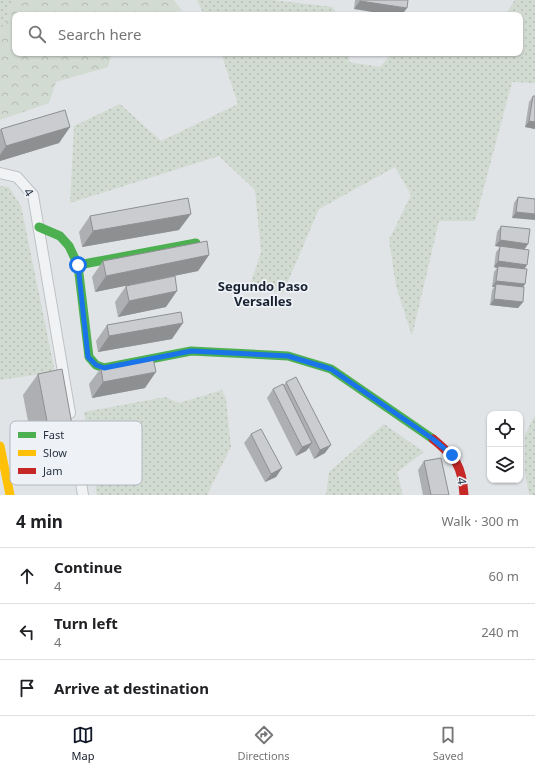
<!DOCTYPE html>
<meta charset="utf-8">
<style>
:root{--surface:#fff;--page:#f2f2f2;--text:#202124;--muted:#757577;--line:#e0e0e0;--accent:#111827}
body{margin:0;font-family:"Noto Sans",sans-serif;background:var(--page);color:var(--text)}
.controls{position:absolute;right:12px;bottom:12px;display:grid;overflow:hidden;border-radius:8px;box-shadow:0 1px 3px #0004}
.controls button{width:36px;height:36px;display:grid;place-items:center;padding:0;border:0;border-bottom:1px solid var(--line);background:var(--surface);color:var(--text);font:20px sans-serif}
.stop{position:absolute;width:12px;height:12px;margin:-9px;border:3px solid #1a73e8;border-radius:50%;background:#fff}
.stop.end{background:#1a73e8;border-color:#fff;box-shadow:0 1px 4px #0008}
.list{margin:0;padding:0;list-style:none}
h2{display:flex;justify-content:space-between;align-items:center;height:52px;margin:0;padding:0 16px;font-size:17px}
h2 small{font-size:13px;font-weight:400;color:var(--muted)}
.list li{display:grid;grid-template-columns:26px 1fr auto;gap:12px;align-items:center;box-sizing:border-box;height:56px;padding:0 16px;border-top:1px solid var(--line)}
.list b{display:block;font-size:15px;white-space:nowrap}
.list p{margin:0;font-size:13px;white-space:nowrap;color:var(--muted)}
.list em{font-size:13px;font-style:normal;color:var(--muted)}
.icon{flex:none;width:22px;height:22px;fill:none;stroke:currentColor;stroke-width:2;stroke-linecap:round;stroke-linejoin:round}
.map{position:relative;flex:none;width:535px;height:495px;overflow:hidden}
.search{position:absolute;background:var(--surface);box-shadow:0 1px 3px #0004;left:12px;right:12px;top:12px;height:44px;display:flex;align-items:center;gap:10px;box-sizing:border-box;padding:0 14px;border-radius:8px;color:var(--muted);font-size:15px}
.sheet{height:220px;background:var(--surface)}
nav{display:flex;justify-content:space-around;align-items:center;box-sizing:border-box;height:56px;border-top:1px solid var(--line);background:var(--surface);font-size:11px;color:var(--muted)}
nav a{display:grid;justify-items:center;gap:2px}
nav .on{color:var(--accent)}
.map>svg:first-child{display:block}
.grass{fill:url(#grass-dots)}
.forest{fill:url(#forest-crowns)}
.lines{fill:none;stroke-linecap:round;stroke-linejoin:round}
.street-casing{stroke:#bfc2c5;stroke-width:12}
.street{stroke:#f1f2f3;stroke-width:10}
.fast{stroke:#4caf50;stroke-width:9}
.slow{stroke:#ffc107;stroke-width:9}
.jam{stroke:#c62828;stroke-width:9}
.wall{fill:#aeafb2}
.shaded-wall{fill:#8d8f91}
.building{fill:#cacccf;stroke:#8d8f91}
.route{stroke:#1a73e8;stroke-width:5}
.labels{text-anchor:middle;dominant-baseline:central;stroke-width:3.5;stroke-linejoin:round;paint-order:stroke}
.street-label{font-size:12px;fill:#263242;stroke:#eef2f7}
.neighbourhood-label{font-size:13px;font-weight:bold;fill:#192332;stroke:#eef2f7}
.key{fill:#eef2f7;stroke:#b2b8c1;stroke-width:1}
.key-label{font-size:11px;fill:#263242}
</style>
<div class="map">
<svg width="535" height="495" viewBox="0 0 535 495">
<defs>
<pattern id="grass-dots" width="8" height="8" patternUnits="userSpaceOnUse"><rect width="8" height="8" fill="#d2dbd1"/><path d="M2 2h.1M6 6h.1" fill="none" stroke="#b4bcb5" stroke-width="1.8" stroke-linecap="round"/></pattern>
<pattern id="forest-crowns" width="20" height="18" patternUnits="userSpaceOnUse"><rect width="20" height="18" fill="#d2dbd1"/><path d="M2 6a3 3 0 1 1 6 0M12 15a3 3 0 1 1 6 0" fill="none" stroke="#b4bcb5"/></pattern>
</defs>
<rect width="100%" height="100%" fill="#e1e4e7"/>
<!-- grass -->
<path class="grass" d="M0 0H16L10 8 0 33Z
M197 0H272L333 7 337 15H204Z
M515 0H535V83L512 82 475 221H439L412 336 396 286 389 240 411 195 395 167 319 209 283 293 249 288 261 252 255 190 219 156 70 203 74 126 120 104 161 141 238 104 221 53H349V62L380 67 392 53H458L477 56 479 53H520V15H505Z
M0 186 9 187 21 206 55 372 0 380Z
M222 390 226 399 231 447 207 495H97L84 412 165 397 179 403Z
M535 415V495H529L525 471V435Z
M384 424 424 452 397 472 403 495H326L329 472Z"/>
<!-- forest -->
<path class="forest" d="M16 0H174L182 11 129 15H15V53H112L108 67 56 82 49 103 0 120V33L10 8Z"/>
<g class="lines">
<defs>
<path id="street" d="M0 173 17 177 33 195 70 413
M75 446 83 495"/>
</defs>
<!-- street casing -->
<use href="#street" class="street-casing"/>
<!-- street -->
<use href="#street" class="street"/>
<!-- fast -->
<path class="fast" d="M39 227 60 236 69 246 78 265 89 357 96 365 104 368 191 351 288 356 331 369 433 439
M78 265 196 243"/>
<!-- slow -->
<path class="slow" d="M0 446 10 495"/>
<!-- jam -->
<path class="jam" d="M433 439C456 458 462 465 464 495"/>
</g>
<!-- wall -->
<path class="wall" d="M355 0H408L354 9Z
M533 96H535V129L525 127 529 102Z
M70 127 59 143 0 161V130L1 129Z
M518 197 535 199 512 218 514 203Z
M90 216 179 230 82 247 79 232Z
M501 226 528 244 524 249V269L525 284 523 287V302L518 308 490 305 492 290 494 287H492L494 272 497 268 494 267 496 252 500 247 495 246 497 232Z
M209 255 198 271 95 292 92 277 103 261Z
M126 286 166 307 118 317 115 302Z
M107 325 172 339 98 352 96 341Z
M101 368 145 388 92 398 89 384Z
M38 374 64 479 40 484 23 395Z
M286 382 325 453 314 459 309 448 306 451 296 456 267 398 273 389 284 385Z
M251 434 282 468 276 477 265 482 244 443Z
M424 461 449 495H423L418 470Z"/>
<!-- shaded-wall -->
<path class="shaded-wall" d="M360 1 407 8 402 15H390L354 9Z
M529 121 535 122V129L525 127Z
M70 127 59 143 0 161V155L6 146Z
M516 212 535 214V220L512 218Z
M191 214 179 230 82 247 93 231Z
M500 240 528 244 524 250 495 246Z
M209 255 198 271 95 292 106 276Z
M498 261 527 265 523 271 498 266 497 268 494 267Z
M496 281 525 284 521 290 496 284 494 287H492Z
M177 291 166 307 118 317 129 301Z
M494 299 523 302 518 308 490 305Z
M183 323 172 339 98 352 109 336Z
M156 372 145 388 92 398 103 382Z
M312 443 306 451 296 456 302 447Z
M331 445 325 453 314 459 320 450Z
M78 458 64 479 40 484 55 463Z
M282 468 276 477 265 482 271 474Z"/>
<!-- building -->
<path class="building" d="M360 0H408L407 8 360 1Z
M533 96H535V122L529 121Z
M65 110 70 127 6 146 1 129Z
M518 197 535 199V214L516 212Z
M188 198 191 214 93 231 90 216Z
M501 226 530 229 528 244 500 240Z
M207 241 209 255 106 276 103 261Z
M500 246 529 250 527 265 498 261Z
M498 266 527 269 525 284 496 281Z
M175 276 177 291 129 301 126 286Z
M496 284 524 287 523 302 494 299Z
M181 312 183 323 109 336 107 325Z
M153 358 156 372 103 382 101 368Z
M62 369 78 458 55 463 38 374Z
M296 377 331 445 320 450 286 382Z
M283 384 312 443 302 447 273 389Z
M261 429 282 468 271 474 251 434Z
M441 458 449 495H431L424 461Z"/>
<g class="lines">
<!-- route -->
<path class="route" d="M78 265 88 357 96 365 104 368 191 351 288 356 331 369 433 439 452 455"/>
</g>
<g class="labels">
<!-- street labels -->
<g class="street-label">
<text transform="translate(29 192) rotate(56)">4</text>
<text transform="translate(462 481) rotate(81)">4</text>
</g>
<!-- neighbourhood labels -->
<g class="neighbourhood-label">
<text x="263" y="286">Segundo Paso<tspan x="263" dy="15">Versalles</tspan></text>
</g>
</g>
<!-- legend -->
<rect x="10" y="421" width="132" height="64" rx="6" class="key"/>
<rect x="18" y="432" width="18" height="6" fill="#4caf50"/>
<rect x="18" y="450" width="18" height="6" fill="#ffc107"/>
<rect x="18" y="468" width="18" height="6" fill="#c62828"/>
<g class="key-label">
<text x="43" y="439">Fast</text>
<text x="43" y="457">Slow</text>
<text x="43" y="475">Jam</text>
</g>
</svg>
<div class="controls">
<button><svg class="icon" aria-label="locate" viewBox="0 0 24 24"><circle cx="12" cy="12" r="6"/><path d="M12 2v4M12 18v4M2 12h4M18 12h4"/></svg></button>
<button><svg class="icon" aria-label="layers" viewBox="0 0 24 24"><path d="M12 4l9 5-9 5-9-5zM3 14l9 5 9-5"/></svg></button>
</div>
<div class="stop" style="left:78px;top:265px"></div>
<div class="stop end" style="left:452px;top:455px"></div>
<div class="search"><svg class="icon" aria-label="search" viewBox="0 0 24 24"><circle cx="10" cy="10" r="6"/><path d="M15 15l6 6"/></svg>Search here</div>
</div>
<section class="sheet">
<h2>4 min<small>Walk · 300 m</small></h2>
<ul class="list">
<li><svg class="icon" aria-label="ahead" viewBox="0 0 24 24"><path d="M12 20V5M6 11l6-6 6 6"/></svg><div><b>Continue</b><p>4</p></div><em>60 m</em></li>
<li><svg class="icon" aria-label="left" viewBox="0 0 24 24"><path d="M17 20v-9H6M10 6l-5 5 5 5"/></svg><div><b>Turn left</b><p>4</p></div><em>240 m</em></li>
<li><svg class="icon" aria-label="arrive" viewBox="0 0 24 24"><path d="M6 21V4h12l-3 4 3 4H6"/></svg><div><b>Arrive at destination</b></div></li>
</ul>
</section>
<nav>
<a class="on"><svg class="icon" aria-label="map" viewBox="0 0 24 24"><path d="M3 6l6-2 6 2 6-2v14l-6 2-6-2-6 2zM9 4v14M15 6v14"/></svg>Map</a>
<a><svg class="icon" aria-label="directions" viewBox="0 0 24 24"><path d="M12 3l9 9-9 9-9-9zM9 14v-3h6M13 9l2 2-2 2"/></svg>Directions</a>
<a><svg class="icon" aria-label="saved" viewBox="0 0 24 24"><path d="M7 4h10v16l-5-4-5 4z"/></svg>Saved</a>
</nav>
